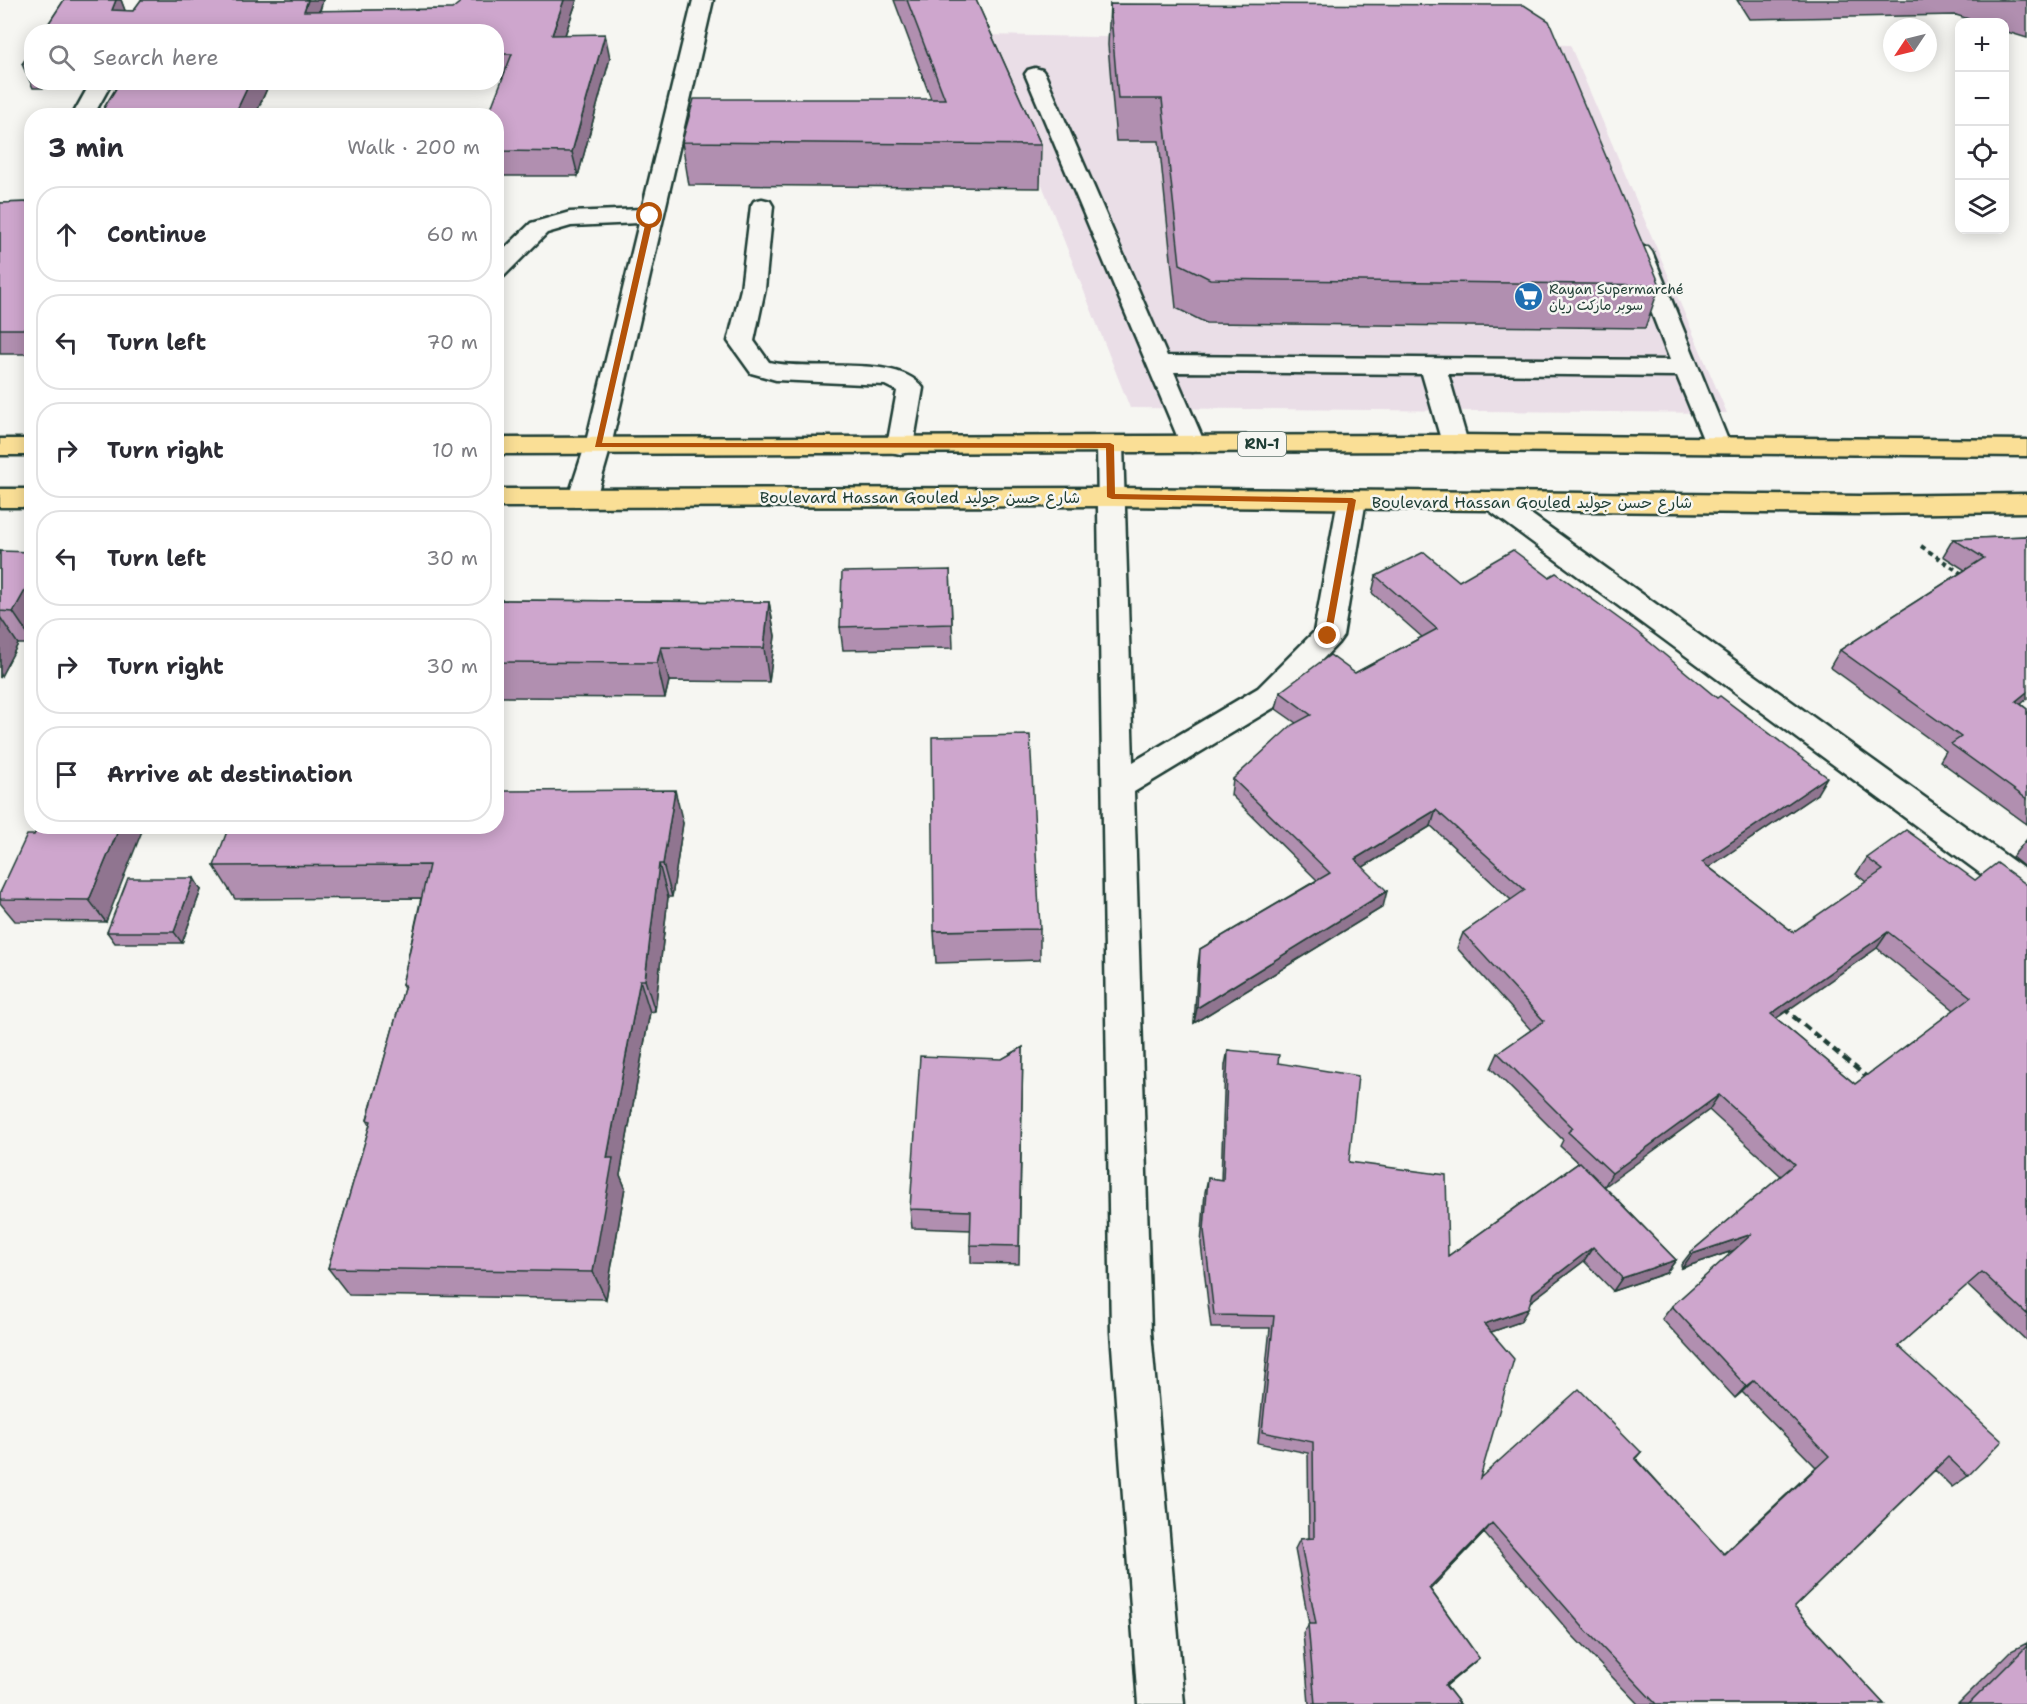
<!DOCTYPE html>
<meta charset="utf-8">
<style>
:root{--surface:#fff;--page:#f2f2f3;--text:#2b2b33;--muted:#7c7c81;--line:#e1e1e2}
body{margin:0;font-family:"Shantell Sans","Playpen Sans Arabic",sans-serif;background:var(--page);color:var(--text)}
.controls{position:absolute;right:18px;top:18px;display:grid;overflow:hidden;border-radius:12px;box-shadow:0 3px 15px #0003}
.controls button{width:54px;height:54px;display:grid;place-items:center;padding:0;border:0;border-bottom:2px solid var(--line);background:var(--surface);color:var(--text);font:30px sans-serif}
.compass{position:absolute;left:1883px;top:18px;width:54px;height:54px;border-radius:50%;background:var(--surface);box-shadow:0 3px 15px #0003;rotate:235deg}
.stop{position:absolute;width:18px;height:18px;margin:-14px;border:4px solid #b45309;border-radius:50%;background:#fff}
.stop.end{background:#b45309;border-color:#fff;box-shadow:0 2px 6px #0008}
.list{margin:0;padding:0;list-style:none}
h2{display:flex;justify-content:space-between;align-items:center;height:78px;margin:0;padding:0 24px;font-size:26px}
h2 small{font-size:20px;font-weight:400;color:var(--muted)}
.list li{display:grid;grid-template-columns:39px 1fr auto;gap:18px;align-items:center;box-sizing:border-box;height:96px;margin:0 12px 12px;padding:0 12px;border:2px solid var(--line);border-radius:24px}
.list b{display:block;font-size:22px;white-space:nowrap}
.list em{font-size:20px;font-style:normal;color:var(--muted)}
.icon{flex:none;width:33px;height:33px;fill:none;stroke:currentColor;stroke-width:2;stroke-linecap:round;stroke-linejoin:round}
.map{position:relative;flex:none;width:2027px;height:1704px;overflow:hidden}
.search{position:absolute;background:var(--surface);box-shadow:0 3px 15px #0003;left:24px;top:24px;width:480px;height:66px;display:flex;align-items:center;gap:15px;box-sizing:border-box;padding:0 21px;border-radius:24px;color:var(--muted);font-size:22px}
.panel{position:absolute;background:var(--surface);box-shadow:0 3px 15px #0003;left:24px;top:108px;width:480px;height:726px;border-radius:24px}
.map>svg:first-child{display:block}
.built{fill:#eadee7}
.lines{fill:none;stroke-linecap:round;stroke-linejoin:round}
.minor-casing{stroke:#1f3d34;stroke-width:5}
.major-casing{stroke:#1f3d34;stroke-width:5}
.path-far1{stroke:#1f3d34;stroke-width:4;stroke-dasharray:5 4;stroke-linecap:butt}
.path{stroke:#1f3d34;stroke-width:4.5;stroke-dasharray:8 5;stroke-linecap:butt}
.minor{fill:#f6f6f2;fill-rule:evenodd}
.major{fill:#fadf96;fill-rule:evenodd}
.wall{fill:#b18fb0;stroke:#1f3d34;stroke-width:1.5;fill-rule:evenodd}
.shaded-wall{fill:#907490;stroke:#1f3d34;stroke-width:1.5}
.building{fill:#cea6cd;stroke:#1f3d34;stroke-width:1.5;fill-rule:evenodd}
.route{fill:#b45309}
.labels{text-anchor:middle;dominant-baseline:central;stroke-width:5;stroke-linejoin:round;paint-order:stroke}
.far-poi-label{font-size:14px;fill:#1f3d34;stroke:#f6f6f2;text-anchor:start}
.shield{fill:#f6f6f2;stroke:#60746d;stroke-width:1.5}
.shield-label{font-size:15px;font-weight:bold;fill:#1f3d34}
.street-label{font-size:16px;fill:#1f3d34;stroke:#f6f6f2}
</style>
<div class="map">
<svg width="2027" height="1704" viewBox="0 0 2027 1704">
<rect width="100%" height="100%" fill="#f6f6f2"/>
<filter id="ink" filterUnits="userSpaceOnUse"><feTurbulence type="fractalNoise" baseFrequency=".0167" numOctaves="2"/><feDisplacementMap in="SourceGraphic" scale="12" xChannelSelector="R" yChannelSelector="G"/><feConvolveMatrix kernelMatrix="1 2 1 2 8 2 1 2 1" color-interpolation-filters="sRGB"/></filter>
<g filter="url(#ink)">
<!-- built -->
<path class="built" d="M983 35 1570 45 1727 413 1130 408Z"/>
<g class="lines">
<defs>
<path id="minor" d="M693 0H713L611 446 596 498 592 504 582 507 572 504 568 498 585 446 639 223 571 226 547 233 504 276 496 278V257L531 223 570 212 642 209Z
M1035 68 1042 70 1045 74 1167 356 1670 360 1628 252 1632 247H1648L1652 252 1730 445 1726 451 1717 453 1708 451 1677 376 1448 374 1468 443 1464 449 1455 451 1446 449 1442 443 1422 374 1174 372 1205 444 1201 450 1192 452 1183 450 1025 74 1028 70Z
M91 82H112L93 116H72Z
M762 199 770 201 773 206 765 289 754 341 769 362C807 372 899 353 923 388L913 446 909 452 900 454 891 452 887 446 897 391 885 385 776 380 751 373 728 341 741 289 751 206 754 201Z
M1110 437 1119 439 1123 445 1133 762 1258 688 1314 632 1338 500 1342 494 1352 491 1362 494 1366 500 1343 636 1338 643 1280 704 1134 792 1151 1332 1184 1704H1138L1111 1332 1097 445 1101 439Z
M1496 493 1506 496 2027 871V902L2015 899 1486 508 1482 502 1486 496Z"/>
<path id="major" d="M1455 435 2027 440V456L1455 451 496 454V438Z
M0 439H32V455H0Z
M1112 488 1860 496 2027 494V512L1860 514 1112 506 496 507V489Z
M0 489H32V507H0Z"/>
</defs>
<!-- minor casing -->
<use href="#minor" class="minor-casing"/>
<!-- major casing -->
<use href="#major" class="major-casing"/>
<!-- path-far1 -->
<path class="path-far1" d="M1921 546 1965 576"/>
<!-- path -->
<path class="path" d="M1783 1008 1868 1078"/>
<!-- minor -->
<use href="#minor" class="minor"/>
<!-- major -->
<use href="#major" class="major"/>
</g>
<!-- wall -->
<path class="wall" d="M64 0H121L125 11H133L141 0H323L320 11 452 9 577 0 565 35 610 58 578 176H496V116L503 78 496 77V32H43Z
M894 0H976L1041 145 1040 188 689 185 682 142 931 99Z
M1737 0H2027V38L2004 31V22H1978L1956 15 1749 19Z
M1110 4 1660 285 1645 328 1206 323 1176 308 1159 141H1116L1108 45Z
M32 50V82H89L85 88H33L22 64Z
M109 82H374L269 84 255 116H99L116 88H111Z
M32 202V354H0V203Z
M2027 536 2021 704 2027 709V824L1940 761 1946 751 1830 667 1840 650 1965 570 1943 556 1953 539Z
M0 551 32 578V644H18L0 678Z
M950 570 953 648 843 650 840 627Z
M1376 576 1459 581 1817 794 1709 867 1793 932 1866 882 1856 874 1867 858 1975 880 2027 885V1341L1967 1285 1898 1346 1968 1476 1952 1487 1935 1470 1794 1607 1884 1704H1638L1571 1634 1484 1533 1430 1589 1479 1658 1470 1666 1446 1686 1460 1704H1309L1303 1633 1309 1624 1295 1549 1300 1539 1309 1538 1308 1453 1258 1443 1270 1328H1211L1201 1244 1205 1192 1208 1178 1221 1180 1225 1065 1228 1050 1278 1063 1349 1162 1448 1256 1578 1163 1560 1146 1563 1140 1491 1068 1498 1053 1531 1030 1457 948 1463 933 1511 900 1431 826 1363 867 1383 907 1194 1023 1198 964 1200 949 1317 880 1231 795 1233 779 1296 723 1276 709 1280 692 1355 673 1422 637 1372 593ZM1877 948 1954 1010 1855 1084 1776 1018ZM1709 1110 1781 1176 1691 1252 1681 1265 1682 1268 1735 1250 1672 1306 1662 1319 1735 1398 1742 1392 1816 1467 1723 1554 1636 1458 1641 1452 1480 1478 1491 1332 1520 1322 1530 1302 1584 1261 1613 1291 1666 1273 1676 1260 1604 1186Z
M496 600 769 602 775 636 769 682 669 681 665 698 496 697Z
M683 823 672 897H668L655 1011 650 1012 620 1175 625 1187 606 1299 349 1295 328 1268 370 1125 367 1120 404 989 402 985 421 898 235 899 214 866Z
M39 826 106 922 15 921 0 903V893Z
M2027 839V869L2012 857Z
M201 890 182 943H115L107 932Z
M1040 929V960L936 963 934 931Z
M1023 1047 1019 1264 971 1263V1230L912 1228 910 1209 1002 1059Z
M2027 1643V1704H1958L2011 1651Z"/>
<!-- shaded-wall -->
<path class="shaded-wall" d="M116 0H121L128 18 112 10Z
M308 0H323L313 32 304 11Z
M564 0H577L557 58 552 35Z
M605 34 610 58 578 176 572 152Z
M83 82H89L85 88Z
M250 82H268L269 84 255 116H234Z
M32 578V640L13 612Z
M769 602 775 636 769 682 764 648Z
M0 617 18 644 0 678Z
M661 647 669 681 665 698 657 663Z
M2027 692V699L2005 718 2016 701Z
M1827 777 1817 794 1693 878 1702 862Z
M675 790 683 823 672 897 663 864Z
M1436 810 1431 826 1350 875 1355 859Z
M120 826H144L106 922 89 900Z
M659 864 668 897 655 1011 645 980Z
M194 878 201 890 182 943 174 932Z
M1387 891 1383 907 1194 1023 1197 1008Z
M1888 932 1877 948 1761 1029 1771 1014Z
M640 980 650 1012 620 1175 625 1187 606 1299 593 1272 607 1158Z
M1719 1095 1709 1110 1604 1187 1612 1173Z
M1752 1234 1741 1248 1682 1268 1692 1254Z
M1593 1247 1584 1261 1525 1306 1533 1293Z
M1676 1260 1666 1273 1613 1291 1622 1278Z
M1528 1309 1520 1322 1477 1337 1484 1324Z
M1754 1380 1742 1392 1735 1398 1746 1386Z
M1492 1523 1484 1533 1422 1598 1429 1588Z
M1479 1658 1470 1666 1437 1693 1445 1685Z"/>
<!-- building -->
<path class="building" d="M64 0H116L112 10 133 11 141 0H308L304 11 452 9 463 0H564L552 35 605 34 572 152 496 151V116H488L512 54H496V32H43Z
M907 0H976L1041 145 682 142 694 99H945Z
M1110 4 1524 5 1549 21 1660 285 1210 279 1180 264 1162 99H1118Z
M32 50V64H22Z
M120 82H250L234 116H99Z
M32 202V329H0V203Z
M2027 536V692L2016 701 2027 709V799L1951 744 1961 737 1840 650 1984 558 1953 539Z
M1513 550 1549 577 1556 573 1636 631 1717 698 1720 696 1827 777 1702 862 1793 932 1883 870 1867 858 1906 830 1975 880 1997 863 2027 885V1314L1982 1272 1898 1346 2002 1441 1968 1476 1948 1457 1794 1607 1884 1704H1656L1581 1625 1492 1523 1429 1588 1479 1658 1445 1685 1460 1704H1315L1308 1624H1316L1300 1539 1314 1538 1313 1442 1262 1432 1274 1316 1214 1315 1204 1230 1208 1178 1223 1180 1228 1050 1279 1055 1278 1063 1358 1076 1349 1162 1446 1175 1448 1256 1580 1162 1676 1260 1622 1278 1593 1247 1533 1293 1528 1309 1484 1324 1514 1359 1480 1478 1579 1389 1641 1452 1635 1458 1724 1554 1829 1456 1754 1380 1746 1386 1672 1306 1752 1234 1692 1254 1691 1252 1795 1164 1719 1095 1612 1173 1568 1132 1573 1128 1498 1053 1544 1021 1463 933 1525 890 1436 810 1355 859 1387 891 1197 1008 1200 949 1330 873 1233 779 1292 725 1311 715 1280 692 1330 655 1355 673 1437 629 1376 576 1424 552 1459 581ZM1888 932 1971 997 1855 1084 1771 1014Z
M0 551 32 552V578L13 612 0 611Z
M950 570 952 624 840 627 842 572Z
M496 600 769 602 764 648 661 647 657 663 496 662Z
M1030 735 1040 929 934 931 932 737Z
M675 790 663 864H659L645 980H640L607 1158H613L593 1272 328 1268 371 1121 367 1120 405 985H402L429 865 214 866 229 826H496V791Z
M39 826H120L89 900 0 899V893L27 835H34Z
M128 878H194L174 932H107Z
M1023 1047 1019 1246 970 1245 971 1211 910 1209 920 1056 1002 1059Z
M2027 1646V1704H1969Z"/>
</g>
<!-- route -->
<path class="route" d="M650 214 654 216 602 443H1110L1114 445 1115 494 1352 498 1356 500 1331 638 1324 636 1348 503 1112 499 1107 497 1106 448 595 447 647 216Z"/>
<!-- icons -->
<defs>
<symbol id="supermarket-disc" viewBox="-11 -11 22 22"><circle r="9.5" fill="#1f6fb2" stroke="#f6f6f2"/><path d="M-6-5.5h2.5l.6 2H6L4.5 2H-2.5L-4.4-4H-6ZM-1.5 3.2a1.3 1.3 0 1 0 .1 0ZM3 3.2a1.3 1.3 0 1 0 .1 0Z" fill="#fff"/></symbol>
</defs>
<g fill-rule="evenodd">
<use href="#supermarket-disc" x="1512" y="280" width="33" height="33"/>
</g>
<g class="labels">
<!-- far-poi labels -->
<g class="far-poi-label">
<text x="1549" y="289">Rayan Supermarché<tspan x="1549" dy="16">سوبر ماركت ريان</tspan></text>
</g>
<!-- shield labels -->
<rect class="shield" x="1238" y="432" width="48" height="24" rx="4.5"/>
<g class="shield-label">
<text x="1262" y="444">RN-1</text>
</g>
<!-- street labels -->
<g class="street-label">
<text x="920" y="497">Boulevard Hassan Gouled شارع حسن جوليد</text>
<text x="1532" y="502">Boulevard Hassan Gouled شارع حسن جوليد</text>
</g>
</g>
</svg>
<div class="controls">
<button>+</button>
<button>−</button>
<button><svg class="icon" aria-label="locate" viewBox="0 0 24 24"><circle cx="12" cy="12" r="6"/><path d="M12 2v4M12 18v4M2 12h4M18 12h4"/></svg></button>
<button><svg class="icon" aria-label="layers" viewBox="0 0 24 24"><path d="M12 4l9 5-9 5-9-5zM3 14l9 5 9-5"/></svg></button>
</div>
<svg class="compass" viewBox="-18 -18 36 36"><path d="M0-13l5 13h-10z" fill="#e53935"/><path d="M0 13l5-13h-10z" fill="#7c7c81"/></svg>
<div class="stop" style="left:650px;top:216px"></div>
<div class="stop end" style="left:1328px;top:636px"></div>
<div class="search"><svg class="icon" aria-label="search" viewBox="0 0 24 24"><circle cx="10" cy="10" r="6"/><path d="M15 15l6 6"/></svg>Search here</div>
<section class="panel">
<h2>3 min<small>Walk · 200 m</small></h2>
<ul class="list">
<li><svg class="icon" aria-label="ahead" viewBox="0 0 24 24"><path d="M12 20V5M6 11l6-6 6 6"/></svg><div><b>Continue</b></div><em>60 m</em></li>
<li><svg class="icon" aria-label="left" viewBox="0 0 24 24"><path d="M17 20v-9H6M10 6l-5 5 5 5"/></svg><div><b>Turn left</b></div><em>70 m</em></li>
<li><svg class="icon" aria-label="right" viewBox="0 0 24 24"><path d="M7 20v-9h11M14 6l5 5-5 5"/></svg><div><b>Turn right</b></div><em>10 m</em></li>
<li><svg class="icon" aria-label="left" viewBox="0 0 24 24"><path d="M17 20v-9H6M10 6l-5 5 5 5"/></svg><div><b>Turn left</b></div><em>30 m</em></li>
<li><svg class="icon" aria-label="right" viewBox="0 0 24 24"><path d="M7 20v-9h11M14 6l5 5-5 5"/></svg><div><b>Turn right</b></div><em>30 m</em></li>
<li><svg class="icon" aria-label="arrive" viewBox="0 0 24 24"><path d="M6 21V4h12l-3 4 3 4H6"/></svg><div><b>Arrive at destination</b></div></li>
</ul>
</section>
</div>
